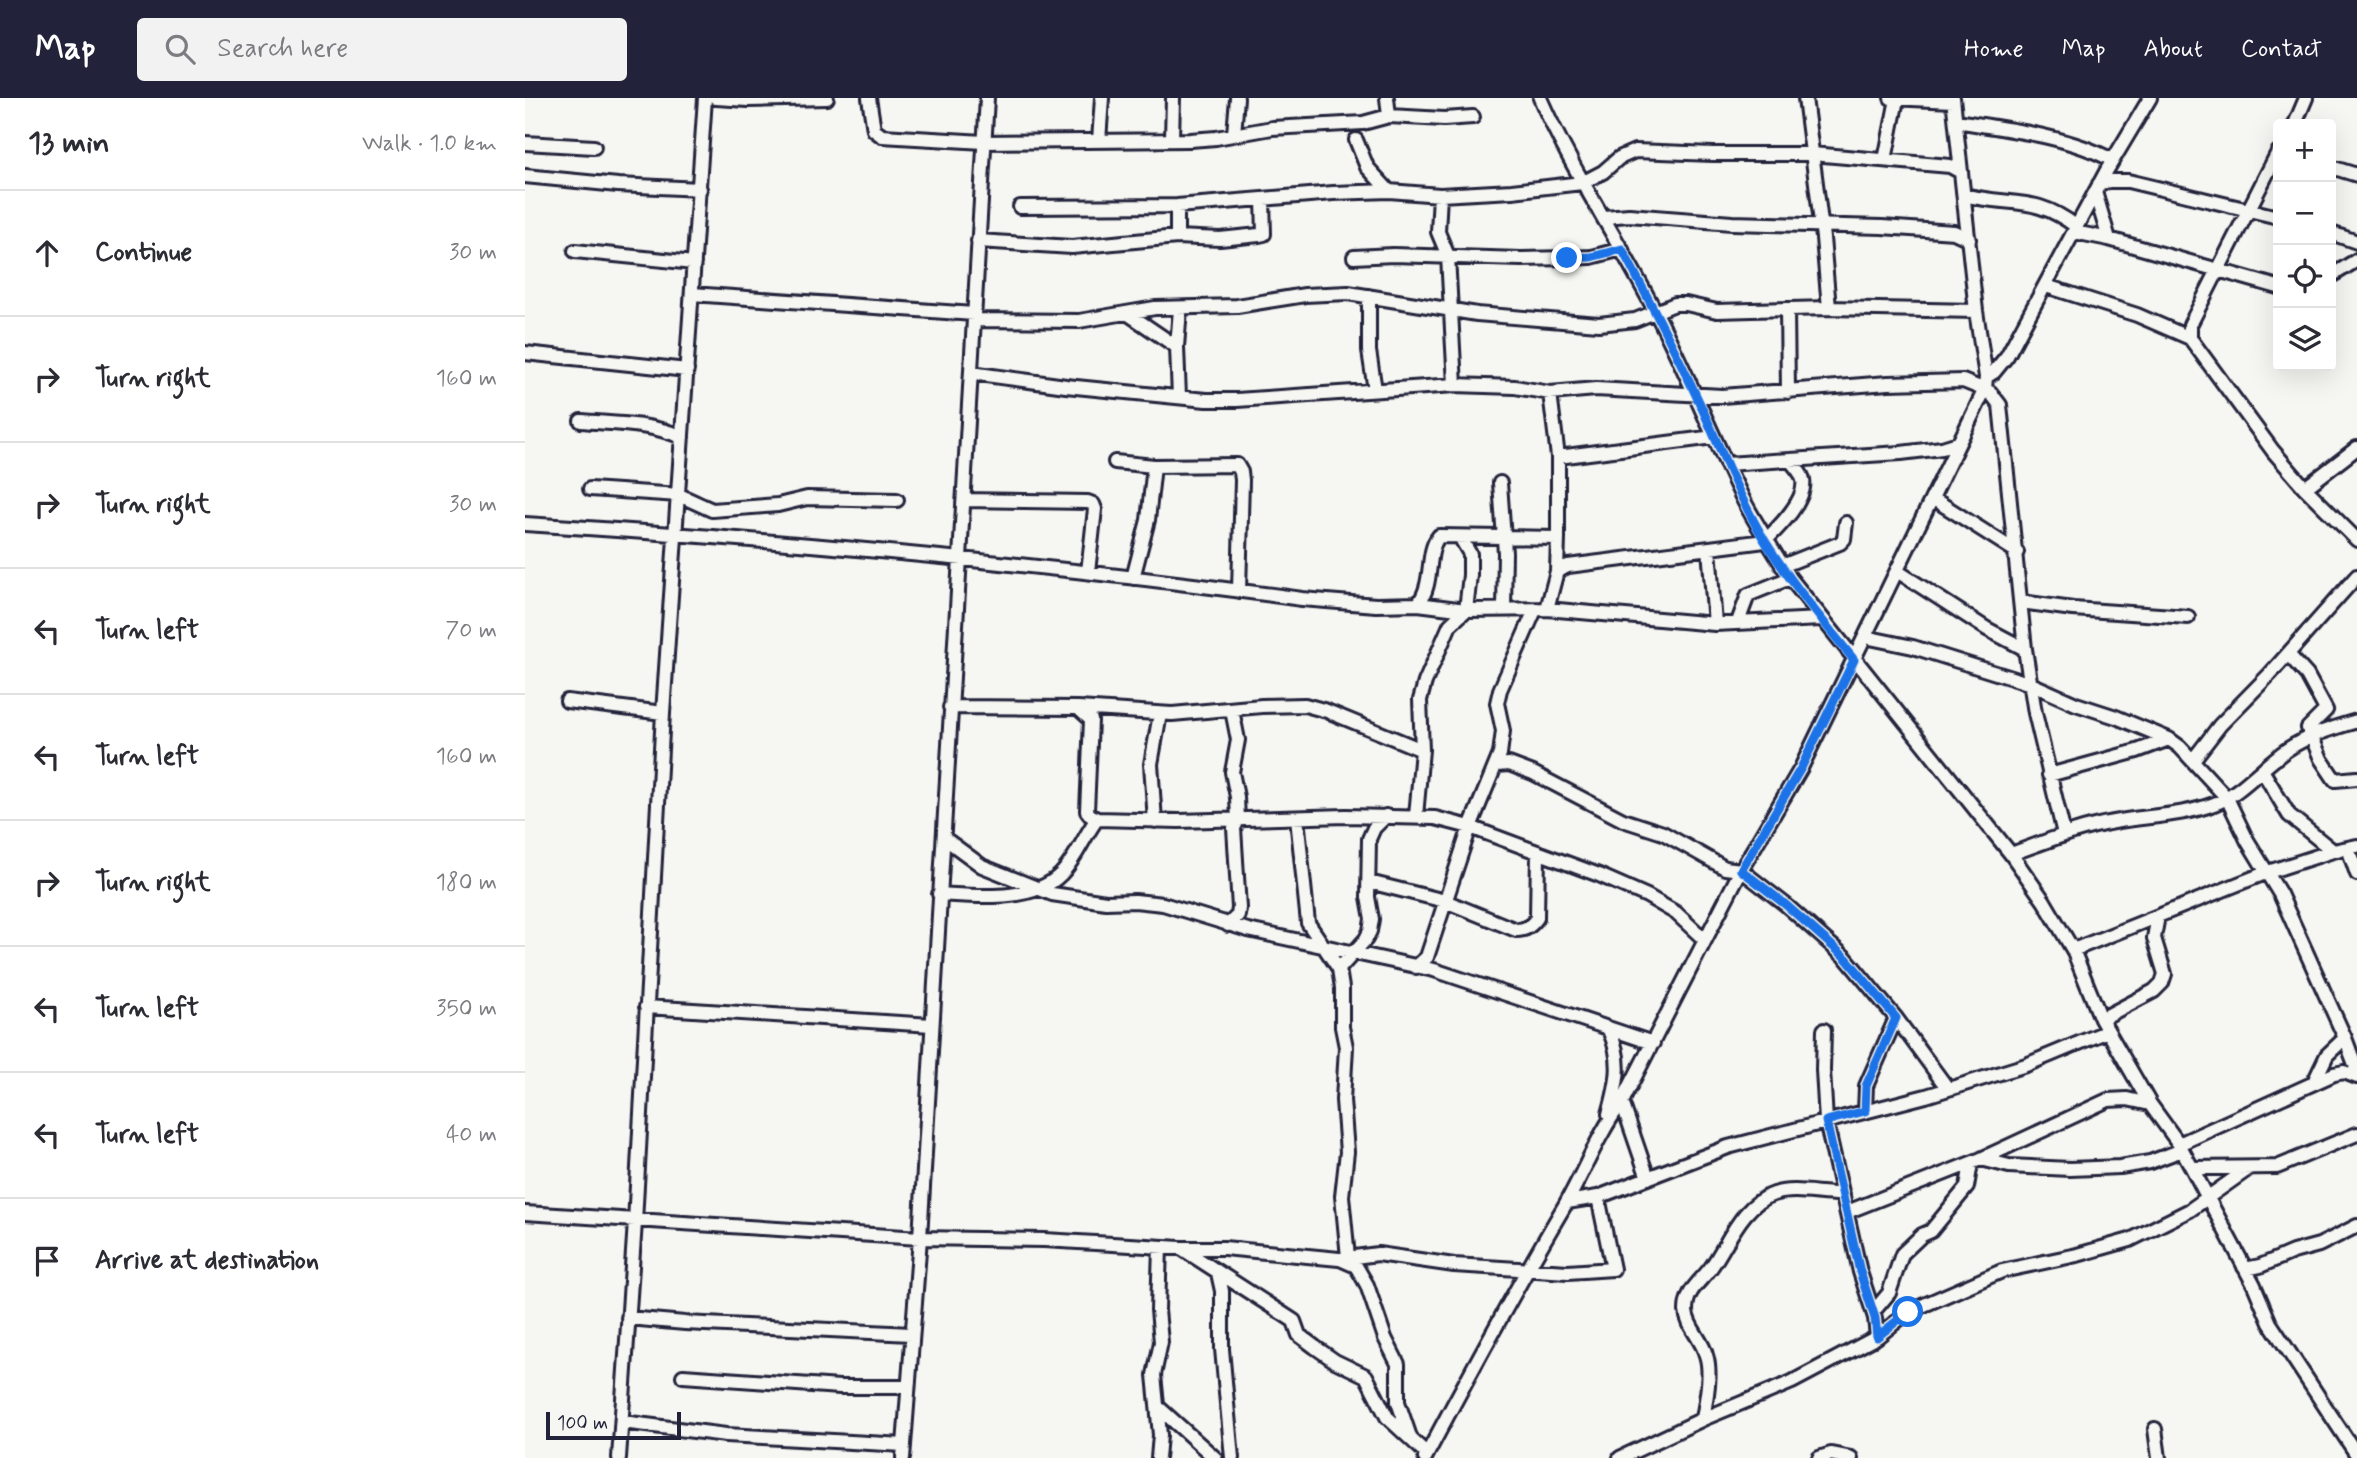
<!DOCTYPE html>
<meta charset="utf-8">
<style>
:root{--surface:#fff;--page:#f2f2f3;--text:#2b2b33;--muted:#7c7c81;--line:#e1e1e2;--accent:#22223b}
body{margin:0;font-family:Mynerve,sans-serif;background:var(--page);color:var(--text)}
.controls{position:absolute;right:21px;top:21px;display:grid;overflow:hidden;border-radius:7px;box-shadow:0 7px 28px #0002}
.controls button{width:63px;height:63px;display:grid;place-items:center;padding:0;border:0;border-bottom:2px solid var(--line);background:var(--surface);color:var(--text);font:35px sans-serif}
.scale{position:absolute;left:21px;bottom:18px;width:135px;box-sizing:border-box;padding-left:7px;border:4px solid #22223b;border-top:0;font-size:19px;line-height:24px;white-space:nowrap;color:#22223b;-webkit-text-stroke:5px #f6f6f2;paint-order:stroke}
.stop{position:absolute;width:21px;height:21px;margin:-16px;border:5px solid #1a73e8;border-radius:50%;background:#fff}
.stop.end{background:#1a73e8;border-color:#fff;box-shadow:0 2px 7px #0008}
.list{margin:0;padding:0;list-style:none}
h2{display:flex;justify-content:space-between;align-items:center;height:91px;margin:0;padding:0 28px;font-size:30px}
h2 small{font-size:23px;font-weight:400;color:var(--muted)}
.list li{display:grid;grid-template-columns:46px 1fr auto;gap:21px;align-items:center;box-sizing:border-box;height:126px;padding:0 28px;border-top:2px solid var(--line)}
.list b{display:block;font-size:26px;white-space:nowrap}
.list em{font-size:23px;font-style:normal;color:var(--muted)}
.icon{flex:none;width:38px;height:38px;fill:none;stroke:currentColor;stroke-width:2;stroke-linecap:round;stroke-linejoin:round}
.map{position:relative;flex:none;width:1832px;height:1360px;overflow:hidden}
header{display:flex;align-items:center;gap:42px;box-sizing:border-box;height:98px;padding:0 35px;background:var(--accent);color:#fff}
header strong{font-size:33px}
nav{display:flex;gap:38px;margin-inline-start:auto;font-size:24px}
.search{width:490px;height:63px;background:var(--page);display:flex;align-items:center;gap:18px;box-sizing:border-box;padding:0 24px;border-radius:7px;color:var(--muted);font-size:26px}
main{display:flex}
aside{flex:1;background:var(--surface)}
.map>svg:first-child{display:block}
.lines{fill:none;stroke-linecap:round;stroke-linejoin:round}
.minor-casing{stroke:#22223b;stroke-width:18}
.minor{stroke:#f6f6f2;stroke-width:12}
.route{stroke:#1a73e8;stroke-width:9}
</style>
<header>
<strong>Map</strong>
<div class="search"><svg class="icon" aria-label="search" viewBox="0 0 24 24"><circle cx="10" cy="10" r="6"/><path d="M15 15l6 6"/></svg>Search here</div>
<nav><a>Home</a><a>Map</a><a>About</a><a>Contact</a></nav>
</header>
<main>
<aside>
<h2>13 min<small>Walk · 1.0 km</small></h2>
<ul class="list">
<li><svg class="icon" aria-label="ahead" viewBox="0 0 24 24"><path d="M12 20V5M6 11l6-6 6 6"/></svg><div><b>Continue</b></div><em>30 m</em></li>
<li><svg class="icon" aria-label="right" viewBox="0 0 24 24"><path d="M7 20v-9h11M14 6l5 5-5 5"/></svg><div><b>Turn right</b></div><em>160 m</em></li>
<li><svg class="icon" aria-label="right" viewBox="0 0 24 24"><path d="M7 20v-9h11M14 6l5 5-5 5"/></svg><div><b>Turn right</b></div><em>30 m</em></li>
<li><svg class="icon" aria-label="left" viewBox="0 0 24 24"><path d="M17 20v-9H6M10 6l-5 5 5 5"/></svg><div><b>Turn left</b></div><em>70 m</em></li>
<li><svg class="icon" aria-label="left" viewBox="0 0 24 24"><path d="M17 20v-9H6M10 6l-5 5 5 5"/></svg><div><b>Turn left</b></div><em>160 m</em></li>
<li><svg class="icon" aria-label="right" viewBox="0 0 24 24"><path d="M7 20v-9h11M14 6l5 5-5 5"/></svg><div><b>Turn right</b></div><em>180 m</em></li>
<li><svg class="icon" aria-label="left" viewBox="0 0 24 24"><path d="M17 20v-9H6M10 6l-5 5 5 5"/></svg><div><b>Turn left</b></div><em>350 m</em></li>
<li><svg class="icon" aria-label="left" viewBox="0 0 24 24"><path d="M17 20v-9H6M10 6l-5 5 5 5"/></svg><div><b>Turn left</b></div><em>40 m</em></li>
<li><svg class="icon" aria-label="arrive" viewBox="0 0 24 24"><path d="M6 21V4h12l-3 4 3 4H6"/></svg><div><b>Arrive at destination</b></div></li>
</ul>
</aside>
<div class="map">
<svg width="1832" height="1360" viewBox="0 0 1832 1360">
<rect width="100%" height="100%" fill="#f6f6f2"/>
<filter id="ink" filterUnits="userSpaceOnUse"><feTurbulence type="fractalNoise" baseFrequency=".0143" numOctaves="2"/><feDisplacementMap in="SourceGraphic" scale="14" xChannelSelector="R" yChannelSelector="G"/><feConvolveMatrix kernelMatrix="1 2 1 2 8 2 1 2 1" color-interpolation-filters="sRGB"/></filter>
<g filter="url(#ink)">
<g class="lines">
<defs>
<path id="minor" d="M191 0 223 2 302 0
M344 0 349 32 357 38 459 44 665 42 691 40 747 30 838 25 864 18 919 21 948 19
M862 0 864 18
M1015 0C1048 75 1094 142 1131 215 1163 276 1188 341 1219 403 1233 430 1250 454 1265 480L1486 756 1519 803 1548 852 1576 921 1625 1006 1654 1046 1667 1070 1729 1187 1745 1225 1832 1357
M1280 0 1298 140 1304 210
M1366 0 1428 3
M1431 23C1481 31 1543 38 1587 62
M1770 26 1781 0
M709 36 712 0
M647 41 648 0
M831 42 842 69 864 93
M574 43 577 0
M0 45 69 49
M1360 62 1372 1
M1806 69 1832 77
M0 78 93 87 175 91
M1574 86 1584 83H1603L1753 119
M1570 94 1584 141
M915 97 913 134 923 158 930 287
M1439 97C1486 109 1509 96 1552 129
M495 109 652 108 808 95 864 93 915 97 987 93 1057 85 1078 74 1094 60 1110 53 1188 56H1287L1425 68 1436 74
M1079 119 1104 117 1207 125 1357 129 1429 134 1444 141
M1549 134 1584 141 1753 189
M1806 135 1832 144
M652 139V108
M453 143 547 149 652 139 695 141 734 137 739 136 738 101
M50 153 169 165
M829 159 868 157 996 161 1042 160 1066 159 1097 151
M1806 178 1832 162
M1521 188 1612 217 1665 240 1748 353 1780 390 1832 442
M167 196 449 216
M844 198V253L850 292
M1262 211 1263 294
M602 215 652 249
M449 222 554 223 630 210 712 208 780 197 823 195 952 216 1074 226 1110 222 1150 206H1161L1192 213 1304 210 1451 213
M1665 240V227L1753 54
M0 255 162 272
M446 275 541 288 681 302H712L930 287 990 289 1025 295 1071 291 1197 298 1363 285 1438 283 1465 294 1475 307 1500 551 1510 615 1539 736
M1461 279 1469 274 1482 258 1582 72 1625 0
M654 299 652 249 655 211
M56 323C91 326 125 325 157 339
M1033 359 1189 339
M590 364 629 368 712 367 716 374 717 382 714 493
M1201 366 1376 355 1417 350 1433 345
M975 385 980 455 979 511
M1780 390 1832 350
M65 391 154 397 187 412 253 407 282 400 372 402
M1407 400 1492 454
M439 402 563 404 568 406 570 411 563 474
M0 426C260 442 519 466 777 501L851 507 893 506 941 512 1022 511 1190 526 1296 521
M1184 451 1190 526
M1257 468 1315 445 1319 441 1321 425
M1032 473 1043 468 1240 443C1253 430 1282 402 1278 382 1277 375 1270 369 1266 363
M1372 473 1462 531 1500 551
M608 480 623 422 629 368
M1496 504 1548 511 1663 519
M893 506C910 484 900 455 914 438L1033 440
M1022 511 1032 473 1033 440V359L1025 295
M1213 524 1223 497 1265 480
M1340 539 1388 549 1506 586 1551 606 1591 619 1644 641 1655 649 1702 700 1722 742 1755 796 1820 940 1832 972
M1763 556 1782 577 1801 612 1783 630 1796 661 1810 682 1832 680
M42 603 138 615
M425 609 553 610 647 616 737 608 780 607 802 613 897 652
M553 610 566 622 562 713 565 717 572 721 654 723 821 718 910 720 945 729 1074 777 1122 798 1151 815 1180 842
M1668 662 1695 627 1745 576 1832 478
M972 667 984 666 1008 675 1098 722 1138 735 1200 770 1216 772 1261 807 1321 860 1371 920 1423 991
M1737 672 1764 717 1808 753
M1524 677 1612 653 1644 641
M891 718 897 652 895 602 900 584 925 527 941 512 945 477V456L935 439
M772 720 783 825 814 871 817 890V929L821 949 818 1002 822 1054 817 1098 823 1159
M630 723 626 666 635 616
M419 740 457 768 527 796 581 804 610 803 638 806 723 832 909 872 1128 945
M1823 750 1832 776
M1486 756C1520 744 1553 730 1589 724 1622 718 1657 718 1689 706 1715 696 1739 667 1763 651 1784 637 1808 630 1832 623
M844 784 920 803 991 832C1001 832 1006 828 1012 820L1013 754
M414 796C450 798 508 805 536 776 551 761 559 738 572 721
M703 827 713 817 714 810 709 730 713 722 712 699 707 674 713 642 707 612
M1548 852 1743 774 1808 753 1832 748
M891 869 902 859 945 729 975 656 978 633 972 605 975 592 1010 512
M814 871 841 841 845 833 847 821 843 799 844 741 849 730 861 718
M121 909 407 927
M1576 921 1629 893 1637 885 1640 876 1629 840 1633 818
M1084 932C1098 962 1093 984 1084 1016
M1299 932 1298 972 1301 1023 1335 1174 1350 1220 1352 1239
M1789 984 1802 957 1820 940
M1097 1004 1123 1080
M1340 1013 1341 988 1371 920
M1654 1046 1809 976 1819 974 1832 979
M1456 1061 1484 1068 1545 1071 1595 1069 1625 1064 1657 1052
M1667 1070 1752 1069 1832 1036
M1042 1104 1073 1099 1203 1049 1401 998 1501 967 1583 933
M1322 1114 1456 1061 1583 1002 1602 1001 1625 1006
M0 1115 395 1140 519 1142 656 1150H699L814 1161 853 1156 929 1167 1043 1174 1088 1171 1073 1099
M656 1150 769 1223 774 1237 790 1249 810 1263 841 1278 862 1319 902 1356
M815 1161 831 1168 842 1187 860 1240 873 1266V1304L885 1339
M1719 1169 1725 1170 1735 1168 1768 1154 1794 1147 1832 1128
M693 1175 697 1193V1251L707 1360
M1348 1214 1364 1195 1377 1156 1397 1137 1406 1133 1442 1089 1446 1065
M103 1220 160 1225 386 1236
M158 1278 315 1289H383
M633 1309 690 1360
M1178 1321C1181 1302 1187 1275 1181 1257 1177 1241 1162 1229 1161 1213 1161 1191 1176 1184 1187 1168 1204 1144 1217 1106 1249 1096 1270 1089 1296 1097 1318 1096
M97 1324 201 1337 379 1347
M1630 1331 1634 1360
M94 1360 110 1124 138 615 180 0
M378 1360 395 1140 462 0
M633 1360 635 1337 629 1277 636 1244 633 1212 635 1149
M900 1360C945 1275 991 1190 1040 1107 1060 1072 1073 1036 1097 1004L1216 772 1276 670 1460 291 1461 279 1451 213 1428 0
M1095 1360 1178 1321 1267 1284 1352 1239 1383 1214 1477 1173 1552 1157 1605 1142 1665 1112 1723 1071
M1294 1360 1306 1356 1326 1360"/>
</defs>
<!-- minor casing -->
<use href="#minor" class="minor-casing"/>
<!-- minor -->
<use href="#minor" class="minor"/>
</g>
</g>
<g class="lines" filter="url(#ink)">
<!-- route -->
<path class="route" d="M1042 160 1066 159 1097 151C1122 198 1147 245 1169 293 1193 343 1211 395 1240 443 1266 485 1298 523 1329 562L1276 670 1216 772 1261 807 1321 860 1371 920 1341 988 1340 1013 1301 1023 1335 1174 1350 1220 1352 1239 1383 1214"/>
</g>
</svg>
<div class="controls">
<button>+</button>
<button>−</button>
<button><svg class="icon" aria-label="locate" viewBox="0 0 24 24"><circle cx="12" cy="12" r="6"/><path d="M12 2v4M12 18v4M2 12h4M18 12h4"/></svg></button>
<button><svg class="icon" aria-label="layers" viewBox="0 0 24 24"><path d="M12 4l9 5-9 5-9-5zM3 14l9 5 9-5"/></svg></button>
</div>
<div class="scale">100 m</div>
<div class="stop" style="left:1383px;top:1214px"></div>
<div class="stop end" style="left:1042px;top:160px"></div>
</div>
</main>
